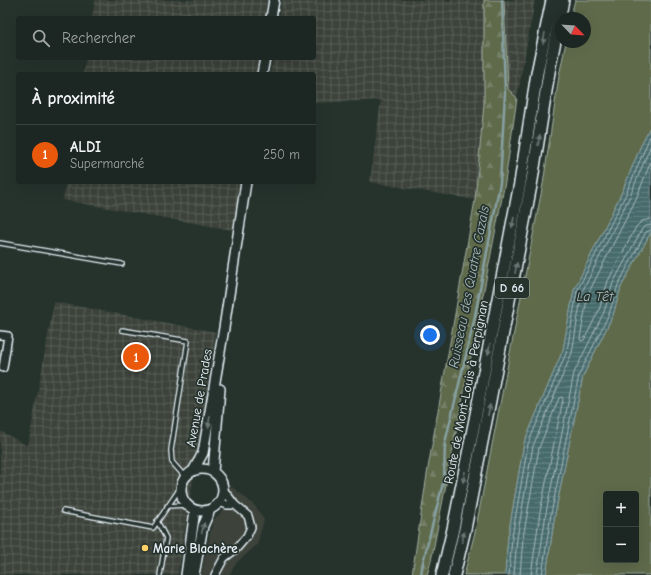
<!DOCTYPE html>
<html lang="fr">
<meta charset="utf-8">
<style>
:root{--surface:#1c2622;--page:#29322f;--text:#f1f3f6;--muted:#a0a5a5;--line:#3a4340;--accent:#ea580c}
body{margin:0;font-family:"Comic Neue",sans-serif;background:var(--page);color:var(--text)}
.controls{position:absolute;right:12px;bottom:12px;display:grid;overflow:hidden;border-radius:4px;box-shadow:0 4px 16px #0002}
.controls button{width:36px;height:36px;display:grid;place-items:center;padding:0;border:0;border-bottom:1px solid var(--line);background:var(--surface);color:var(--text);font:20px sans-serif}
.compass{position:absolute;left:555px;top:12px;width:36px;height:36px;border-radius:50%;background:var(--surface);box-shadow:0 4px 16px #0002;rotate:115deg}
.you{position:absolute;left:430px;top:335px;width:14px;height:14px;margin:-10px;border:3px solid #fff;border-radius:50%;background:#1a73e8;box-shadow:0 0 0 6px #1a73e833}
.badge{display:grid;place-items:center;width:26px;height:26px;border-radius:50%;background:var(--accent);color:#fff;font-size:13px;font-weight:700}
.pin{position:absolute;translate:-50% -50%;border:2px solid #fff;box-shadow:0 1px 4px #0006}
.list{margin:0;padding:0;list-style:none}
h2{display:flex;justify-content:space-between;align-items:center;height:52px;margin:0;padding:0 16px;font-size:17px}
h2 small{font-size:13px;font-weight:400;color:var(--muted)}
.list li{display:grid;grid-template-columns:26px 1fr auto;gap:12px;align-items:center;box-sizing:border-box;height:60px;padding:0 16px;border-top:1px solid var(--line)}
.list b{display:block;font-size:15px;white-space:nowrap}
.list p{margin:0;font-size:13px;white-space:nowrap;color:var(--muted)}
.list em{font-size:13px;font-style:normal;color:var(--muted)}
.icon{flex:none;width:22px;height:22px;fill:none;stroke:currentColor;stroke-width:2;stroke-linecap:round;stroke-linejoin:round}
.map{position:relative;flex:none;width:651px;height:575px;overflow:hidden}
.search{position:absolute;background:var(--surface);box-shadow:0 4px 16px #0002;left:16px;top:16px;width:300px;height:44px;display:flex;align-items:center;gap:10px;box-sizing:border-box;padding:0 14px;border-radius:4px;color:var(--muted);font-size:15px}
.panel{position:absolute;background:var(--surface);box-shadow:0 4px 16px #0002;left:16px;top:72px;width:300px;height:112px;border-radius:4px}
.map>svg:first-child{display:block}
.built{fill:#3c433a}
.industrial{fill:url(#industrial-grid)}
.green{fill:#5e6a4c;stroke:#a3aea2;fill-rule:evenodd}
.forest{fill:url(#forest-firs);stroke:#a3aea2}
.water{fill:url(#water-rules);stroke:#87a1a4}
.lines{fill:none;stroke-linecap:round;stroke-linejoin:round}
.shore{stroke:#a8bbc0;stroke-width:1}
.stream{stroke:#87a1a4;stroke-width:2.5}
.service-casing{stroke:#e8f1f8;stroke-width:6}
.minor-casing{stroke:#e8f1f8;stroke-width:10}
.secondary-casing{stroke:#e8f1f8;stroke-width:12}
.trunk-casing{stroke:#e8f1f8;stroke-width:14}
.service{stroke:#26332d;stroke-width:3.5}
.minor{stroke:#26332d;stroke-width:7}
.secondary{stroke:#26332d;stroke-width:9}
.trunk{stroke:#26332d;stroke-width:11}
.oneway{fill:#6a7674}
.poi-dot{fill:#ffd166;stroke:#26332d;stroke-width:1.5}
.labels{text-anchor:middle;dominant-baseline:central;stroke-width:3.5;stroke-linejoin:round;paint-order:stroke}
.shield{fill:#26332d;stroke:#aeb8bb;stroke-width:1}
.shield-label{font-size:12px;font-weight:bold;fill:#e8f1f8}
.street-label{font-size:13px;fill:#e8f1f8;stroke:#26332d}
.poi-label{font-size:13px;font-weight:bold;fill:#e8f1f8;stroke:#26332d;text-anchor:start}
.water-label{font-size:14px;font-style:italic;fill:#a8bbc0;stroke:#26332d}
</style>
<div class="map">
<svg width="651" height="575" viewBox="0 0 651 575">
<defs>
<pattern id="industrial-grid" width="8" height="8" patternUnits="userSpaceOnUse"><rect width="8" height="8" fill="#3c433a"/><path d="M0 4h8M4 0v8" fill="none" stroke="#585f57"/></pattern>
<pattern id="forest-firs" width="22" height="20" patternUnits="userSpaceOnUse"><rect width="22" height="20" fill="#5e6a4c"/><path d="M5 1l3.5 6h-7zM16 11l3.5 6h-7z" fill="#758067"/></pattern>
<pattern id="water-rules" width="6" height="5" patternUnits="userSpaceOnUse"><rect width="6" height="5" fill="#476b6c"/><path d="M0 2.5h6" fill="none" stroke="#628182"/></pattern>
</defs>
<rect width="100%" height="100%" fill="#26332d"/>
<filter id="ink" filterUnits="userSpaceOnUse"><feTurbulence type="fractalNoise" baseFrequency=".025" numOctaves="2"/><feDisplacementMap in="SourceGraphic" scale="8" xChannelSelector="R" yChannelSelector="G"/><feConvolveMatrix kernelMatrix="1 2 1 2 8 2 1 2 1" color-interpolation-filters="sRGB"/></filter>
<g filter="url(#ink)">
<!-- built -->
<path class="built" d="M228 484 240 493 255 506 264 520 257 545 237 562 229 575H201L213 520 224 510Z"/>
<!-- industrial -->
<path class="industrial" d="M95 0H268L265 18H92Z
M281 0H484V104L475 200 370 182 381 100 314 103V74H270L273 58H314V18H279Z
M504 0H535L517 98 508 89Z
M86 58H259L256 74H83Z
M66 182H240L233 230 63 200Z
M54 302 216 332 178 575H0V431L28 446Z"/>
<!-- green -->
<path class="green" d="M575 0H651V125L642 143 622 192 574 290 563 350 524 443 508 537 505 575H464L475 532 543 184 559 76 566 42H585V18H570Z
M651 232V575H546L555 514 583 376 613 315 621 287ZM606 494H636V560H606Z"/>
<!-- forest -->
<path class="forest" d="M484 0H504L508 89 517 98 505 182 431 561 427 575H412L428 468 475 200 484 104Z"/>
<!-- water -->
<path class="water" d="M651 125V232L621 287 613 315 583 376 555 514 546 575H505L508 537 524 443 563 350 574 290 622 192 642 143Z"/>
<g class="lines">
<!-- shore -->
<path class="shore" d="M651 161 636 199 588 294 580 338 581 341 584 340 599 310 608 281 636 227 642 221 651 219
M509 575 512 537 528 444 567 351 577 291 626 194 651 134
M514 575 517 538 533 446 572 353 582 292 630 196 651 145
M520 575 523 538 539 448 559 398 562 397 563 399 540 512 531 575
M537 575 546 513 574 373 604 312 613 283 642 229 646 226 651 225
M542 575 551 514 579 375 609 314 618 285 646 232 651 230"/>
<!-- stream -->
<path class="stream" d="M421 575 423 562 444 479 445 443 474 321 500 183 505 93 502 0"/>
<defs>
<path id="service" d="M0 243 122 264
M122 330 188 341 171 450 172 462 185 477
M167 506 186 505
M63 511 153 528 181 487
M157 521 166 538 160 575"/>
<path id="minor" d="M0 335 8 336 3 368
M220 502 227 505H235
M215 575 224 558 236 549 247 536 251 527 248 516 235 505 223 489"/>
<path id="secondary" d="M271 18 274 0
M262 74 265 58
M181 490a21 21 0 1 1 42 0a21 21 0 1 1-42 0Z
M193 471 203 453 224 328 246 182
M213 472 220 389
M186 575 195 510
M194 575 203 526 210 510"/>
<path id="trunk" d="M442 575 453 529 476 414 520 183 537 73 552 0
M454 575 465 529 488 411 532 180 550 66 563 0"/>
</defs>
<!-- service casing -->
<use href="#service" class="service-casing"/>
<!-- minor casing -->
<use href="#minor" class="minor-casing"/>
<!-- secondary casing -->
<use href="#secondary" class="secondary-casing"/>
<!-- trunk casing -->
<use href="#trunk" class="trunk-casing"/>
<!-- service -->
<use href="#service" class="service"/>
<!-- minor -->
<use href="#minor" class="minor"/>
<!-- secondary -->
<use href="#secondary" class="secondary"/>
<!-- trunk -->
<use href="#trunk" class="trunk"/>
</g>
<!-- one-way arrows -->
<defs><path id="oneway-solid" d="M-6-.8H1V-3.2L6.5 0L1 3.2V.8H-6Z"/></defs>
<g class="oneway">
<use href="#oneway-solid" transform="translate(544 38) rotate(100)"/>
<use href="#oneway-solid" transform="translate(539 140) rotate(-80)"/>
<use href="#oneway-solid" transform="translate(513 222) rotate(101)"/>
<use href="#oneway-solid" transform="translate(516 268) rotate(-79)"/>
<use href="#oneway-solid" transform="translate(489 349) rotate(101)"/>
<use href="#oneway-solid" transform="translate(489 410) rotate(-79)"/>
<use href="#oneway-solid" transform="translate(209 422) rotate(99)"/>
<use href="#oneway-solid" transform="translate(464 477) rotate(101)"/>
<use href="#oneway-solid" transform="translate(203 528) rotate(-75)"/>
<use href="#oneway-solid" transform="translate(463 537) rotate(-76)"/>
</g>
</g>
<!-- markers -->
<circle class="poi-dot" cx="145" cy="548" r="4"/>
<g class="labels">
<!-- shield labels -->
<rect class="shield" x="495" y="278" width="34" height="20" rx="3"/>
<g class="shield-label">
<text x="512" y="288">D 66</text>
</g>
<!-- street labels -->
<g class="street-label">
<text transform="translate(466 392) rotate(-79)">Route de Mont-Louis à Perpignan</text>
<text transform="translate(199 398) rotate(-80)">Avenue de Prades</text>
</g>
<!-- poi labels -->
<g class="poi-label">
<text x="153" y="548">Marie Blachère</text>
</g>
<!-- water labels -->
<g class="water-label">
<text transform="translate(469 287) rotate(-79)">Ruisseau des Quatre Cazals</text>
<text x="595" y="296">La Têt</text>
</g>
</g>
</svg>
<div class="controls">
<button>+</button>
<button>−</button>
</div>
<svg class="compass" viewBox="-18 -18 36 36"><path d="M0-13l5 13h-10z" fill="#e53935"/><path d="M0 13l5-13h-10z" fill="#a0a5a5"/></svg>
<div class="you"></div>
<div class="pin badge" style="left:136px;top:357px">1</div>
<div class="search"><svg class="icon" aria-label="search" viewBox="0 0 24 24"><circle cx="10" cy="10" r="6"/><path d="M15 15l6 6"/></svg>Rechercher</div>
<section class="panel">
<h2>À proximité<small></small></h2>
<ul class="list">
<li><span class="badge">1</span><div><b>ALDI</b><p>Supermarché</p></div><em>250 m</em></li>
</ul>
</section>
</div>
